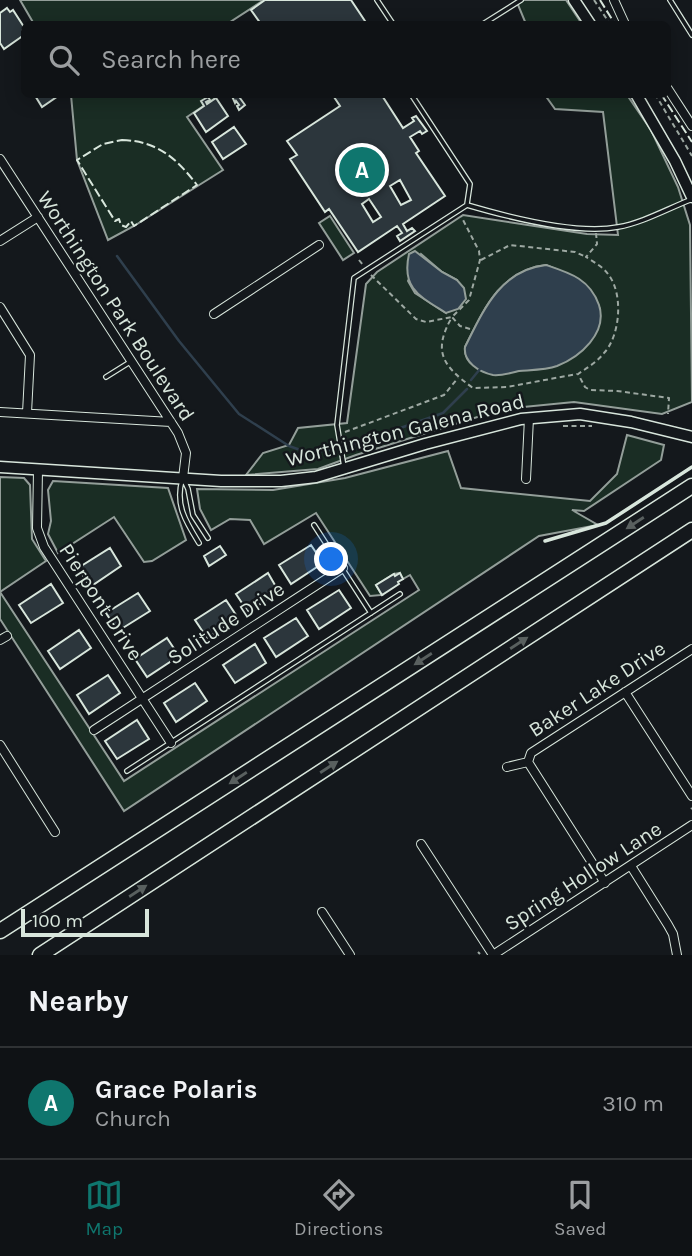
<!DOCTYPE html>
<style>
:root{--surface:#0f1215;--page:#1d2022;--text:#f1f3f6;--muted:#9b9ea0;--line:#2f3234;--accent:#0f766e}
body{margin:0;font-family:Karla,sans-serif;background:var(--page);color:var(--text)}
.scale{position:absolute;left:21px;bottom:18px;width:128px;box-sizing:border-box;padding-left:7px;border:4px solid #d8e6dc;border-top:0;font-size:19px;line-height:24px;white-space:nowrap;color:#d8e6dc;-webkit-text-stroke:5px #14181c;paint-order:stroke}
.you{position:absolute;left:332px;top:560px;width:24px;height:24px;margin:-18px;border:5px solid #fff;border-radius:50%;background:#1a73e8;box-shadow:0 0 0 10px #1a73e833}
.badge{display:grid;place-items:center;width:46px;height:46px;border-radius:50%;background:var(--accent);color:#fff;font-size:23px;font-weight:700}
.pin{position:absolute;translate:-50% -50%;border:4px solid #fff;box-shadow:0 2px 7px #0006}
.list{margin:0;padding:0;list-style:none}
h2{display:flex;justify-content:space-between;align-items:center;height:91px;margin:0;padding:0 28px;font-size:30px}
h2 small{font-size:23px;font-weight:400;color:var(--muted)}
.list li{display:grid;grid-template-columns:46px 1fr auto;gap:21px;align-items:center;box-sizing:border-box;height:112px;padding:0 28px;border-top:2px solid var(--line)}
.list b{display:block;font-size:26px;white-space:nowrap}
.list p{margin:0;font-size:23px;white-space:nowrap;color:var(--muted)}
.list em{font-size:23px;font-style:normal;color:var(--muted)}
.icon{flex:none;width:38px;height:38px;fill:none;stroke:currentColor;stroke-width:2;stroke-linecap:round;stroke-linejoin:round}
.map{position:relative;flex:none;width:692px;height:955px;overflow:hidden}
.search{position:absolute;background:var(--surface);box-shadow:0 4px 18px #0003;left:21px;right:21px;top:21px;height:77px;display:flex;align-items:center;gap:18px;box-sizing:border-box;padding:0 24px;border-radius:10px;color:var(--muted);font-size:26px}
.sheet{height:203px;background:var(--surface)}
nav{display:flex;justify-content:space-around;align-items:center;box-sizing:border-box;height:98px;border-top:2px solid var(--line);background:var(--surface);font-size:19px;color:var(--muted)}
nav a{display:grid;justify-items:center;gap:4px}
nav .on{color:var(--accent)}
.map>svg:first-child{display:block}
.green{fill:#1a2d24;stroke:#939e99;stroke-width:2;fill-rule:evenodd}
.water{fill:#2f3f4d;stroke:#939e99;stroke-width:2}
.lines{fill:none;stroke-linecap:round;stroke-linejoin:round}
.stream{stroke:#2f3f4d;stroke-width:2.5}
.building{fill:#2c363c;stroke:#d8e6dc;stroke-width:2;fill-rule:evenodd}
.lane-casing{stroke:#d8e6dc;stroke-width:6}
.street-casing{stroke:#d8e6dc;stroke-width:10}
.secondary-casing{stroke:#d8e6dc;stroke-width:13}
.highway-casing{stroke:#d8e6dc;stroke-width:17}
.path{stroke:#9da8a2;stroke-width:2;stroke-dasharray:5 3.5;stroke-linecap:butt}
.lane{stroke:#14181c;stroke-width:3.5}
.street{stroke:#14181c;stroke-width:8}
.secondary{stroke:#14181c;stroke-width:10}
.highway{stroke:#14181c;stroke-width:14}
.fence{stroke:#d8e6dc;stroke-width:2;stroke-dasharray:9 3.5;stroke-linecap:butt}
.wall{stroke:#d8e6dc;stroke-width:3.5}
.oneway{fill:#59605f}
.labels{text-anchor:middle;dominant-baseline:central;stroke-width:5;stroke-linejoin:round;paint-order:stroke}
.street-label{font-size:21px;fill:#d8e6dc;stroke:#14181c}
</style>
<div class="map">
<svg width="692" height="955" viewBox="0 0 692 955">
<rect width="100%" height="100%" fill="#14181c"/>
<!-- green -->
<path class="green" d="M20 0H264L227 24H34Z
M516 0H566L582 24H526Z
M71 95H220L187 117 223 170 134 226 108 240 77 160Z
M545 95H627L651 130 678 187 690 225 692 402 662 414 574 402 503 409 356 455 318 469 246 475 263 453 289 445 298 428 347 423 366 284 377 272 463 215 587 234 618 235 603 112 555 109ZM421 254 442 272 457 280 446 313 415 293 408 281ZM546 265C575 277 587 278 600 309L484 372C474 365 464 361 465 347 483 311 500 270 546 265Z
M330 216 354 253 343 260 319 223Z
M627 435 664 445 661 460 584 511 572 510 598 525 539 536 124 811 0 619V477L24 478 30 485 32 539 46 561 0 592 124 781 419 590 410 575 403 579 399 573 394 574 376 585 382 595 370 596 316 513 264 544 250 520 230 519 211 530 200 509 197 489 273 490 345 478 448 451 461 488 590 501 617 474Z
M53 481 168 488 186 540 152 561 144 562 114 517 58 553 48 534 51 521 48 490Z"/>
<!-- water -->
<path class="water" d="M415 251 442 272 457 280 464 288 466 299 458 309 446 313C421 297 401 289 409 254Z
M546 265C570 273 590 279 599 305 608 333 580 357 557 366 546 370 531 370 519 371 511 373 501 376 493 375 479 372 463 362 465 347 483 311 500 270 546 265Z"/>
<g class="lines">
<!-- stream -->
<path class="stream" d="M117 256 179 341 239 414 289 446 309 453 329 450
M471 380 480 369
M352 445 443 413 467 389"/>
</g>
<!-- building -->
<path class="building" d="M265 0H351L367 24H261L251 10Z
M7 8 10 12 13 10 24 27 22 31 24 35 4 49 0 43V13Z
M34 94H61L42 107Z
M231 94H237L245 105 239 110 237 106 239 105 236 101 235 103Z
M332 94H381L403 128 414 121 412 118 416 116 427 131 422 134 420 131 410 137 419 151 416 153 445 196 403 224 407 231 412 228 415 231 400 241 397 236 402 233 397 226 358 252 329 209 325 212 290 159 297 155 287 141 340 106ZM400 180 411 200 401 205 390 186ZM369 199 381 217 373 222 362 204Z
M208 97 210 100 206 102 207 104 216 98 228 116 206 132 194 113 204 106 201 101Z
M234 127 246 144 223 159 212 142Z
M311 545 323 563 291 584 279 565Z
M220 546 226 555 209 566 204 556Z
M110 548 121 566 90 587 78 568Z
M268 573 279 592 248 612 236 594Z
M400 573 403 579 398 582 399 584 382 595 376 585 394 574 395 576Z
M51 584 63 603 31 623 19 605Z
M339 590 351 608 319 629 307 610Z
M138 593 150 611 118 631 106 613Z
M226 600 238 618 207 638 195 620Z
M296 618 308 636 276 657 264 638Z
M79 630 91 648 60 669 48 651Z
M167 638 179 656 147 677 135 659Z
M255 644 266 663 235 683 223 665Z
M108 675 120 693 89 714 77 695Z
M195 683 207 701 176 722 164 703Z
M137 720 149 739 117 759 105 741Z"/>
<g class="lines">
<defs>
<path id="lane" d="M377 0 393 24
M670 0 692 35
M483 24 521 0
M411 94 470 184 467 204
M106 377 130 362
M344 467 337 425 354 278 467 205C508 217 576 235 618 227 642 223 667 209 690 200
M182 480C175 505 186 522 199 543
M184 480 188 489 193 515 208 538
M314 525 371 613
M127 771 400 594"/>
<path id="street" d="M614 0 625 24
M668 89 692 126
M0 159 178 433 186 453 183 478
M0 241 38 217
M0 307 30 355 27 413
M214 314 319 245
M0 412 171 422
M38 470 37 528 44 547 171 743
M526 479 529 418
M0 640 7 636
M625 692 692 796
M94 730 343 568
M0 745 55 832
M528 762 531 753 692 649
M528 762 605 883
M507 767 528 762
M421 844 493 955
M631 866 668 925 673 934 677 955
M322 912 350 955
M493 955 692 825"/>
<path id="secondary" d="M574 0 590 24
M636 94 675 161 692 197
M0 467 221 481H281L316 477 425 444 521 419 580 414 631 422 692 437"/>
<path id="highway" d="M0 931 692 486
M40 955 692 530"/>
</defs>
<!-- lane casing -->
<use href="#lane" class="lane-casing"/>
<!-- street casing -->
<use href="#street" class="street-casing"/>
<!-- secondary casing -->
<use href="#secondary" class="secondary-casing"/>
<!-- highway casing -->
<use href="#highway" class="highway-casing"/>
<!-- path -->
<path class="path" d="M594 0 610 24
M655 94 692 156
M596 233 597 244 586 257C594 262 603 267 608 274 624 294 620 336 604 353 597 362 587 368 578 374L585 387 590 390 617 391 669 398 668 414
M359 260 363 265
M481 260 510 245 575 252 586 257
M371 275 416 319 426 322 452 317 469 300 480 260 479 251 461 216
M470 329 460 326 452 317C432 352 443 366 473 388L507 387 577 374
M563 426H592
M345 432 444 395 458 378
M691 809 692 808
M478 952 480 954"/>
<!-- lane -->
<use href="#lane" class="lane"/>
<!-- street -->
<use href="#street" class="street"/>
<!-- secondary -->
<use href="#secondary" class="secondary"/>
<!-- highway -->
<use href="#highway" class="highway"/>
<!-- fence -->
<path class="fence" d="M600 0 615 24
M661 94 692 142
M122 140C158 141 177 159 197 185L134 226 131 221 126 227 121 225 119 219 115 221 77 160 103 144Z"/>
<!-- wall -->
<path class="wall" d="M545 541 606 523 692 467"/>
</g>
<!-- one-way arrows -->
<defs><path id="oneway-solid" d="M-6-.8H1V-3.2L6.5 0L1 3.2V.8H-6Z" transform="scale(1.75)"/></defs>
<g class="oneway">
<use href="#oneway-solid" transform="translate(635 523) rotate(147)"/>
<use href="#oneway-solid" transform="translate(519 643) rotate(-33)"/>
<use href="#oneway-solid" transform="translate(423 659) rotate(147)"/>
<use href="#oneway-solid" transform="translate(329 767) rotate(-33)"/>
<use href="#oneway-solid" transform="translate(238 778) rotate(147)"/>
<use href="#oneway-solid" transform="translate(138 891) rotate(-33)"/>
</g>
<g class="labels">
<!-- street labels -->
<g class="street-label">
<text transform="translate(116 306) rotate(57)">Worthington Park Boulevard</text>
<text transform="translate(405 430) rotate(-14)">Worthington Galena Road</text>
<text transform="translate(101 602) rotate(57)">Pierpont Drive</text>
<text transform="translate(226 623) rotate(-33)">Solitude Drive</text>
<text transform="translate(597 689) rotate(-33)">Baker Lake Drive</text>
<text transform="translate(583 876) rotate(-33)">Spring Hollow Lane</text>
</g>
</g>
</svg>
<div class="scale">100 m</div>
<div class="you"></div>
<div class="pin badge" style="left:362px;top:170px">A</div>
<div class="search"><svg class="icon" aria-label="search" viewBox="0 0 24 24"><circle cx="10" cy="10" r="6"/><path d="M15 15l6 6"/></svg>Search here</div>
</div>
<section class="sheet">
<h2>Nearby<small></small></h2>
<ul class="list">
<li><span class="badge">A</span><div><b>Grace Polaris</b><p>Church</p></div><em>310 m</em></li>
</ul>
</section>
<nav>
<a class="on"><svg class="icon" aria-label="map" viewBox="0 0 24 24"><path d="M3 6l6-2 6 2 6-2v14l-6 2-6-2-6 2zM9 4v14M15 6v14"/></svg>Map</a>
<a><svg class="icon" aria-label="directions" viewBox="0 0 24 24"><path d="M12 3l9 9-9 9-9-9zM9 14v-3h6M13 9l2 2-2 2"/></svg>Directions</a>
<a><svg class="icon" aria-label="saved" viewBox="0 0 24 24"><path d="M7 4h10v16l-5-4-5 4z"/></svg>Saved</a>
</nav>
